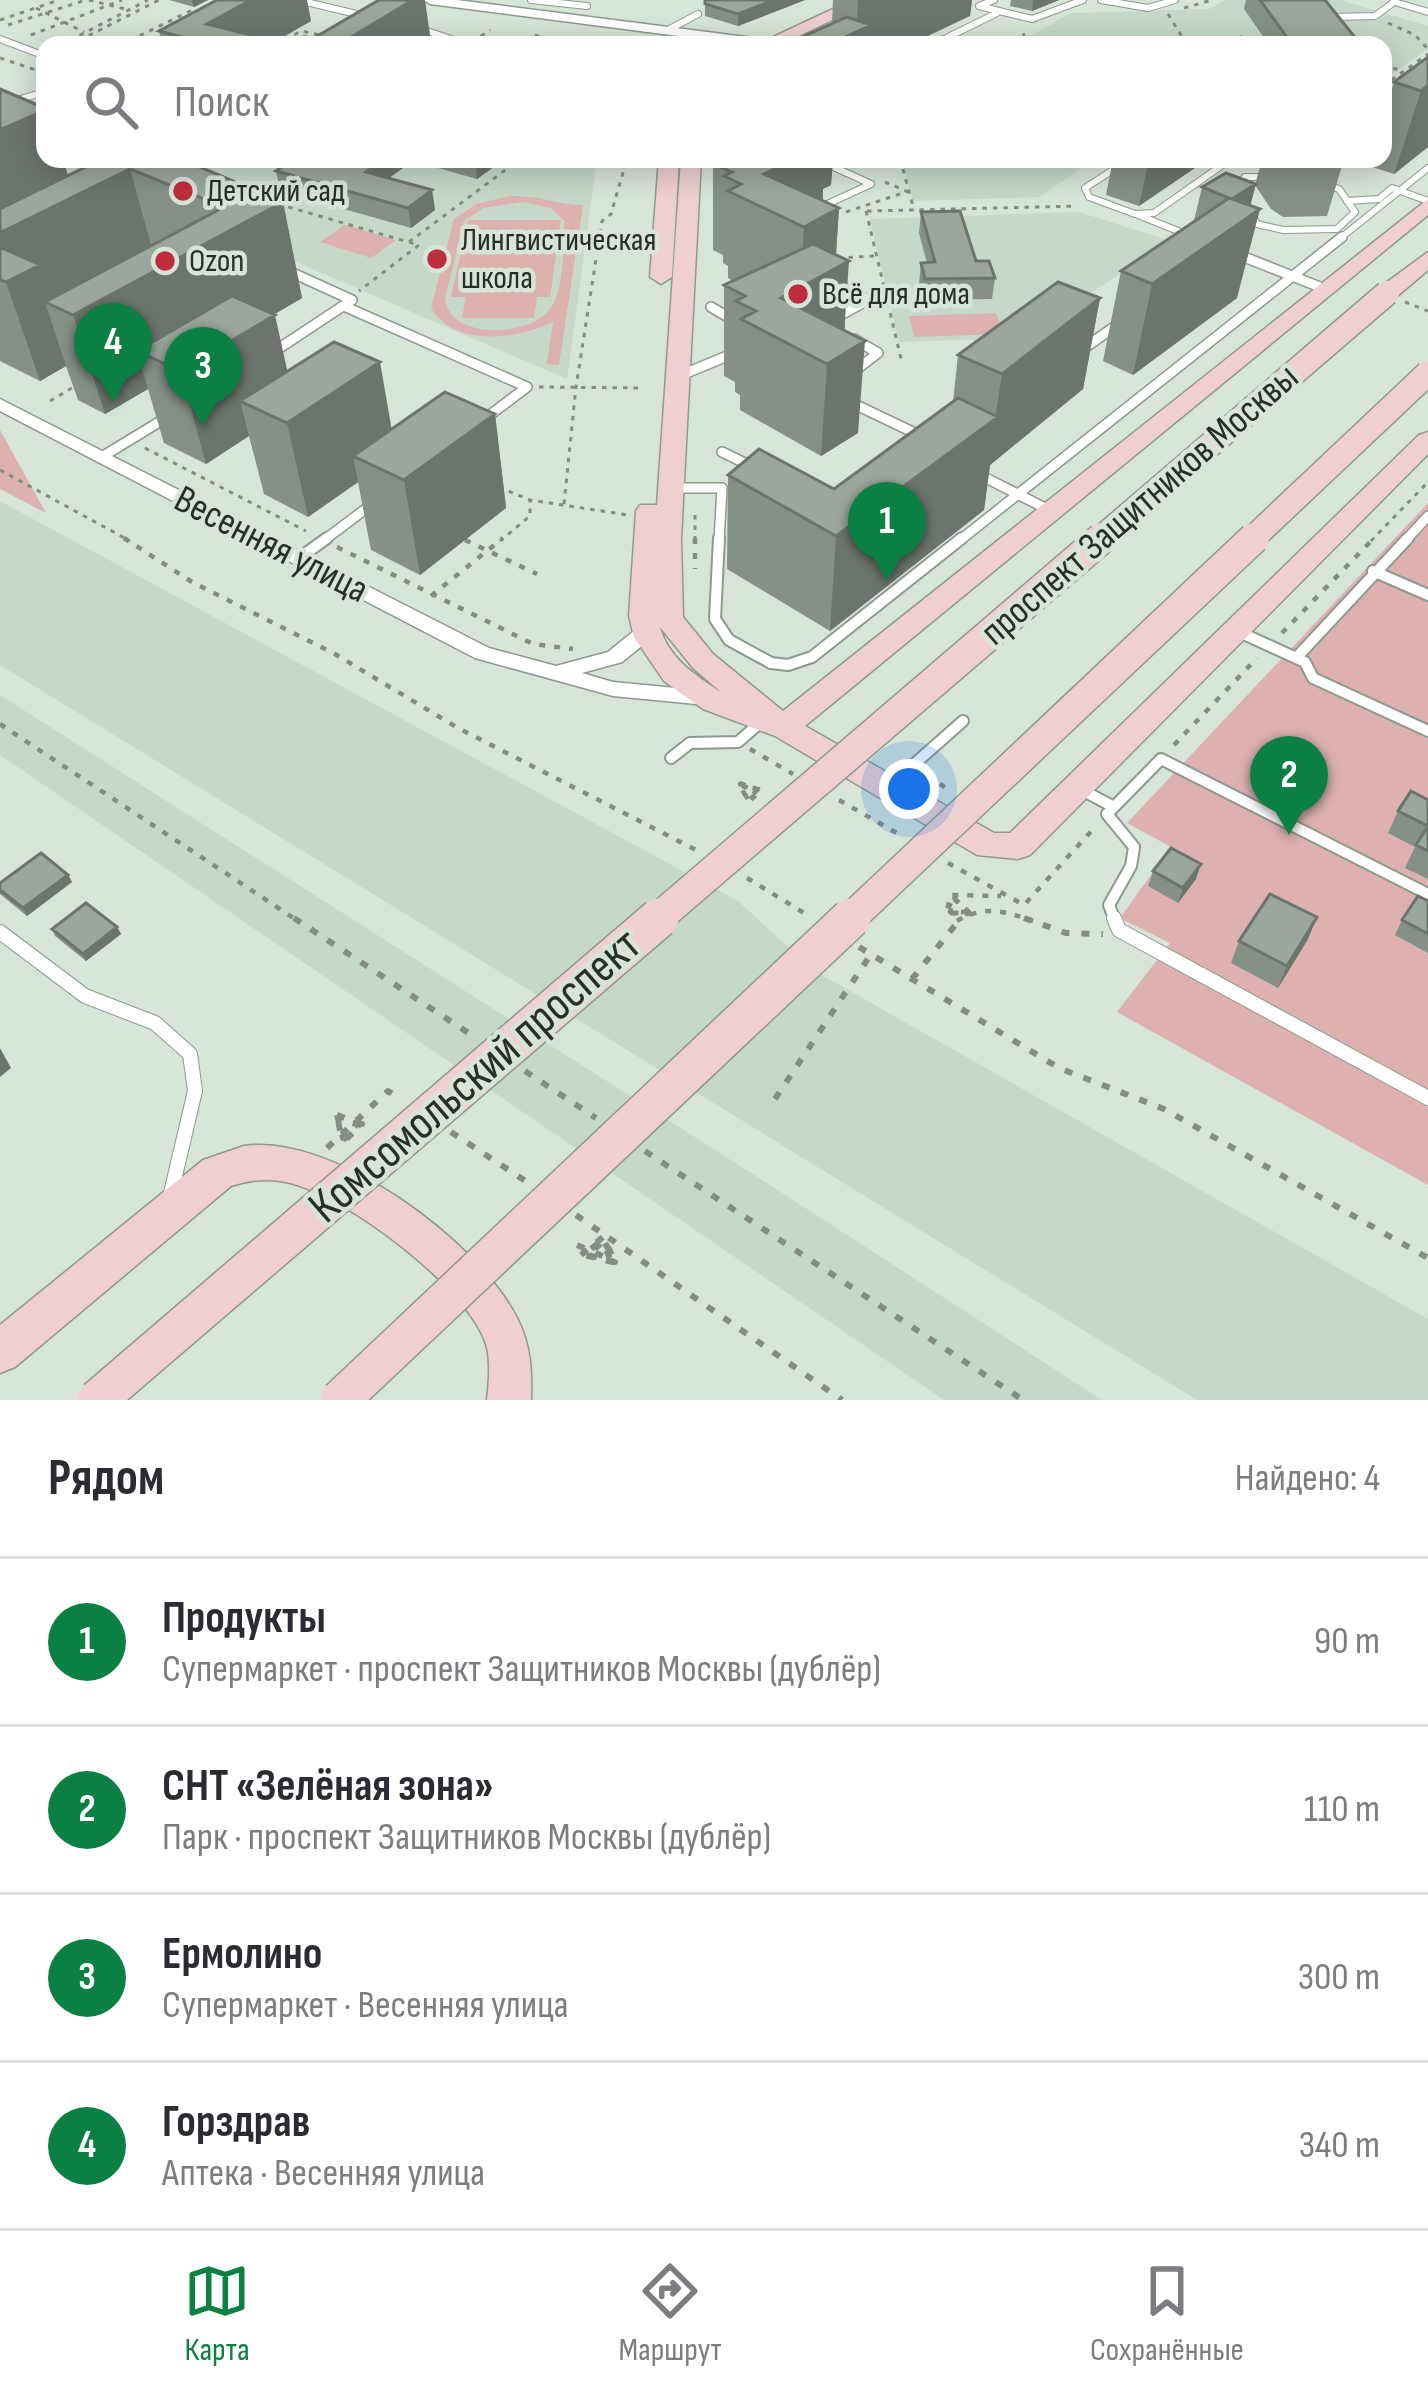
<!DOCTYPE html>
<html lang="ru">
<meta charset="utf-8">
<style>
:root{--surface:#fff;--page:#f7f7f7;--text:#2b2b33;--muted:#7c7c81;--line:#e1e1e2;--accent:#0b8043}
body{margin:0;font-family:"Sofia Sans Condensed",sans-serif;background:var(--page);color:var(--text)}
.you{position:absolute;left:909px;top:789px;width:42px;height:42px;margin:-30px;border:9px solid #fff;border-radius:50%;background:#1a73e8;box-shadow:0 0 0 18px #1a73e833}
.badge{display:grid;place-items:center;width:78px;height:78px;border-radius:50%;background:var(--accent);color:#fff;font-size:39px;font-weight:700}
.pin{position:absolute;translate:-50% -99px;filter:drop-shadow(0 3px 6px #0008)}
.pin::after{content:'';position:absolute;top:63px;width:42px;height:36px;background:inherit;clip-path:polygon(0 0,100% 0,50% 100%)}
.list{margin:0;padding:0;list-style:none}
h2{display:flex;justify-content:space-between;align-items:center;height:156px;margin:0;padding:0 48px;font-size:51px}
h2 small{font-size:39px;font-weight:400;color:var(--muted)}
.list li{display:grid;grid-template-columns:78px 1fr auto;gap:36px;align-items:center;box-sizing:border-box;height:168px;padding:0 48px;border-top:3px solid var(--line)}
.list b{display:block;font-size:45px;white-space:nowrap}
.list p{margin:0;font-size:39px;white-space:nowrap;color:var(--muted)}
.list em{font-size:39px;font-style:normal;color:var(--muted)}
.icon{flex:none;width:66px;height:66px;fill:none;stroke:currentColor;stroke-width:2;stroke-linecap:round;stroke-linejoin:round}
.map{position:relative;flex:none;width:1428px;height:1400px;overflow:hidden}
.search{position:absolute;background:var(--surface);box-shadow:0 6px 30px #0003;left:36px;right:36px;top:36px;height:132px;display:flex;align-items:center;gap:30px;box-sizing:border-box;padding:0 42px;border-radius:24px;color:var(--muted);font-size:45px}
.sheet{height:828px;background:var(--surface)}
nav{display:flex;justify-content:space-around;align-items:center;box-sizing:border-box;height:168px;border-top:3px solid var(--line);background:var(--surface);font-size:33px;color:var(--muted)}
nav a{display:grid;justify-items:center;gap:6px}
nav .on{color:var(--accent)}
.map>svg:first-child{display:block}
.built{fill:#c6d9c8}
.green{fill:#dcb1b0;fill-rule:evenodd}
.lines{fill:none;stroke-linecap:round;stroke-linejoin:round}
.lane-far3-casing{stroke:#8d998e;stroke-width:8}
.lane-far2-casing{stroke:#8d998e;stroke-width:12}
.lane-far1-casing{stroke:#8d998e;stroke-width:14}
.lane-casing{stroke:#8d998e;stroke-width:16}
.street-casing{stroke:#8d998e;stroke-width:3}
.secondary-casing{stroke:#8d998e;stroke-width:3}
.path-far2{stroke:#848d84;stroke-width:3;stroke-dasharray:4.5 6;stroke-linecap:butt}
.path-far1{stroke:#848d84;stroke-width:4.5;stroke-dasharray:6 9;stroke-linecap:butt}
.path{stroke:#848d84;stroke-width:6;stroke-dasharray:8 12;stroke-linecap:butt}
.lane-far3{stroke:#fff;stroke-width:6}
.lane-far2{stroke:#fff;stroke-width:9}
.lane-far1{stroke:#fff;stroke-width:10}
.lane{stroke:#fff;stroke-width:14}
.street{fill:#fff;fill-rule:evenodd}
.secondary{fill:#f0cfd0;fill-rule:evenodd}
.secondary-bridge-far2-casing{stroke:#8d998e;stroke-width:27;stroke-linecap:butt}
.secondary-bridge-far1-casing{stroke:#8d998e;stroke-width:33;stroke-linecap:butt}
.secondary-bridge-casing{stroke:#8d998e;stroke-width:42;stroke-linecap:butt}
.secondary-bridge-far2{stroke:#f0cfd0;stroke-width:24}
.secondary-bridge-far1{stroke:#f0cfd0;stroke-width:30}
.secondary-bridge{stroke:#f0cfd0;stroke-width:39}
.wall{fill:#859086}
.shaded-wall{fill:#6c756d}
.building{fill:#9ba79c;stroke:#6c756d;stroke-width:3}
.poi-dot{fill:#be2d3d;stroke:#d7e4d8;stroke-width:4.5}
.labels{text-anchor:middle;dominant-baseline:central;stroke-width:9;stroke-linejoin:round;paint-order:stroke}
.far-poi-label{font-size:33px;fill:#292e29;stroke:#d7e4d8;text-anchor:start}
.street-label{font-size:39px;fill:#292e29;stroke:#d7e4d8}
.near-street-label{font-size:48px;fill:#292e29;stroke:#d7e4d8}
</style>
<div class="map">
<svg width="1428" height="1400" viewBox="0 0 1428 1400">
<rect width="100%" height="100%" fill="#d7e4d8"/>
<!-- built -->
<path class="built" d="M1225 0H1340L1428 26V49L1383 80V45H1014L1071 13 1209 9Z
M0 142 45 159H308L200 228 0 147Z
M328 159H597L567 379 222 230Z
M901 159H1096L1039 197 913 201Z
M1079 212 1171 241 1021 338 899 342 870 219Z
M0 501 738 901 813 970 1428 1319V1400H1197L0 665Z
M0 695 756 1176 1102 1400H944L0 755Z"/>
<!-- green -->
<path class="green" d="M510 196C537 195 561 205 583 205L559 365 547 364 553 322C517 339 455 348 431 308L454 219 476 204ZM523 202 551 208 564 221C564 244 564 289 551 308 531 337 450 341 445 299L464 221 483 208Z
M468 220H561L550 297H537L534 318H462L466 297H451Z
M345 225 396 240 371 258 320 242Z
M996 313 1003 334 914 337 909 316Z
M0 430 46 513 0 489Z
M1428 503V1185L1117 1012 1170 943 1120 918 1171 847 1127 823Z"/>
<g class="lines">
<defs>
<path id="lane-far3" d="M298 0 365 16
M531 0 587 6
M994 0 979 6 1032 19 1083 0
M1101 0 1148 8 1175 0
M1398 3 1428 12
M1332 17 1375 16 1394 2
M418 28 457 41 451 45
M666 31 698 14
M0 39 45 56
M932 45 997 13
M0 105 45 92
M816 159 871 184 819 208
M1130 159 1085 188 1089 197 1135 214 1154 213 1231 159
M1236 187 1245 177H1272
M1347 201 1379 199 1392 188 1428 201
M1251 214 1257 224 1283 230 1337 229 1355 212 1339 189 1323 184
M1138 215 1188 235
M1338 240 1428 168"/>
<path id="lane-far2" d="M1239 255 1325 289
M346 307 527 387 482 421
M711 307 733 320
M835 318 868 300 839 285
M1083 349 1117 325
M272 353 352 300 284 269
M853 372 878 353 854 339
M679 376 737 352
M852 403 919 435
M722 452 751 466
M100 458 169 416
M980 475 1049 510
M674 488H722L719 541
M323 541 371 505
M959 541 1342 237
M1405 541 1428 516"/>
<path id="lane-far1" d="M719 538 715 619 729 640 771 663 788 665 812 657 962 538
M298 559 327 538
M1373 571 1428 595
M1237 631 1305 662 1313 678 1428 731
M1296 658 1408 538
M671 758 690 743 738 742 761 722
M903 774 963 721
M1080 789 1114 807
M1115 921 1109 905 1131 866 1134 847 1107 814 1161 759 1428 894"/>
<path id="lane" d="M1114 918 1119 930 1428 1098
M0 932 85 996 155 1023 190 1054 195 1091 170 1197"/>
<path id="street" d="M424 0H457L777 41 783 45H748L430 4Z
M0 399 489 648 556 666 608 652 640 626H654L657 631 654 636 622 662 582 673 613 682 707 691 717 698 707 705 613 696 475 658 0 411Z"/>
<path id="secondary" d="M852 0H874L780 45H756Z
M659 159H679L672 277 661 284 650 277Z
M681 159H701L681 539 683 617 713 654 783 711 1428 199V215L805 726 994 833H1010L1419 435 1428 432V454L1030 855 1018 859 977 855 775 736 703 709 664 681 634 637 629 616 636 511 640 505H657ZM660 627 693 668 721 692C696 676 668 658 660 627Z
M1428 252V270L1395 298H1379V288Z
M244 1146C333 1133 478 1241 517 1318 531 1345 532 1371 531 1400H487C489 1382 491 1361 486 1344 467 1286 344 1194 286 1182 267 1178 249 1180 231 1186L15 1367 0 1373V1325L203 1160Z"/>
</defs>
<!-- lane-far3 casing -->
<use href="#lane-far3" class="lane-far3-casing"/>
<!-- lane-far2 casing -->
<use href="#lane-far2" class="lane-far2-casing"/>
<!-- lane-far1 casing -->
<use href="#lane-far1" class="lane-far1-casing"/>
<!-- lane casing -->
<use href="#lane" class="lane-casing"/>
<!-- street casing -->
<use href="#street" class="street-casing"/>
<!-- secondary casing -->
<use href="#secondary" class="secondary-casing"/>
<!-- path-far2 -->
<path class="path-far2" d="M89 0 125 9
M36 8 84 32
M1184 8 1212 0
M1168 14 1187 45
M0 20 59 0
M1388 23 1415 35 1428 49
M8 25 86 0
M31 35 122 0
M535 35 561 45
M303 36 318 39
M472 42 490 30
M61 45 148 0
M70 45 159 0
M121 45 192 10
M276 45 301 31 320 35
M287 45 303 36
M1004 45 1025 34
M0 58 45 73
M1383 66 1401 70
M1383 86 1428 54
M900 159 914 210
M885 182 906 191
M259 195 279 182
M278 204 419 245 359 291
M866 211 902 363
M867 211 1077 206
M846 212 909 191
M409 242 520 159
M838 258 875 256
M1405 302 1428 311
M539 387 641 388
M50 401 77 385
M145 448 306 531
M0 470 130 541
M499 487 530 500 628 515
M564 504 576 387 602 221 611 214 627 159
M695 515V541
M500 541 530 516V500
M1371 541 1428 482"/>
<!-- path-far1 -->
<path class="path-far1" d="M124 538 192 582 335 654 458 728 700 852
M695 538V569
M465 540 537 574
M337 547 533 644 573 649
M431 596 503 538
M1282 633 1374 538
M0 724 298 921
M1174 745 1257 658
M750 749 793 774
M927 776 948 789
M742 786 757 790 748 800 740 784 760 790 748 801 739 783 761 790 748 803
M839 800 902 836
M948 863 1024 905 1095 827
M747 878 809 916
M967 912H950L954 899 970 913
M970 913 953 897 947 912 971 914
M971 914 946 913 951 895 1001 896
M957 921C984 905 1005 911 1033 921"/>
<!-- path -->
<path class="path" d="M294 918 476 1038
M1024 918 1066 933 1103 934
M859 947 1059 1068 1164 1109 1428 1258
M912 979 961 918
M525 1071 596 1118
M775 1099 871 954
M337 1115 362 1124 342 1143
M337 1115 360 1124 342 1141Z
M337 1115 343 1138 357 1124 340 1119
M451 1132 527 1182
M327 1148 388 1091 401 1100
M645 1151 1023 1400
M576 1215 842 1400
M577 1245 605 1257
M581 1255 603 1237 616 1263 584 1255 603 1239 615 1262 587 1255 603 1242 610 1259"/>
<!-- lane-far3 -->
<use href="#lane-far3" class="lane-far3"/>
<!-- lane-far2 -->
<use href="#lane-far2" class="lane-far2"/>
<!-- lane-far1 -->
<use href="#lane-far1" class="lane-far1"/>
<!-- lane -->
<use href="#lane" class="lane"/>
<!-- street -->
<use href="#street" class="street"/>
<!-- secondary -->
<use href="#secondary" class="secondary"/>
<defs>
<path id="secondary-bridge-far2" d="M1098 541 1387 293
M1250 541 1428 373"/>
<path id="secondary-bridge-far1" d="M655 921 1102 538
M848 921 1254 538"/>
<path id="secondary-bridge" d="M97 1400 659 918
M340 1400 851 918"/>
</defs>
<!-- secondary-bridge-far2 casing -->
<use href="#secondary-bridge-far2" class="secondary-bridge-far2-casing"/>
<!-- secondary-bridge-far1 casing -->
<use href="#secondary-bridge-far1" class="secondary-bridge-far1-casing"/>
<!-- secondary-bridge casing -->
<use href="#secondary-bridge" class="secondary-bridge-casing"/>
<!-- secondary-bridge-far2 -->
<use href="#secondary-bridge-far2" class="secondary-bridge-far2"/>
<!-- secondary-bridge-far1 -->
<use href="#secondary-bridge-far1" class="secondary-bridge-far1"/>
<!-- secondary-bridge -->
<use href="#secondary-bridge" class="secondary-bridge"/>
</g>
<!-- wall -->
<path class="wall" d="M169 0H208L194 7Z
M705 0H805L738 26 705 16Z
M833 0H972L970 16 832 24Z
M1011 0H1059L1032 11 1010 6Z
M1246 0H1325L1358 41 1357 45H1269L1244 9Z
M311 21 276 41 292 45H162L159 31Z
M1428 57V147L1394 174 1369 166 1371 159H1383V118L1394 82Z
M0 89 45 159H63L68 176 102 159 283 202 302 298 274 314 287 371 392 429 495 414 506 508 420 575 371 550 358 482 308 517 264 494 249 436 206 464 164 443 148 389 105 414 78 400 66 366 40 381 0 361Z
M294 159H501L502 161 477 179 413 161 389 178 432 190 435 210 411 228 280 191 276 171Z
M724 159H833L831 185 823 189V201L839 208 836 255 858 433 821 456 740 410V395L735 392V382L724 376V285L733 281 728 278V266L723 263V255L713 250V164Z
M1113 159H1208L1139 206 1106 195Z
M1262 159H1344L1327 216 1283 217 1271 209 1255 185Z
M1202 187 1250 206 1237 298 1133 375 1103 361 1121 271 1194 221Z
M921 212 995 278 992 299 923 300 919 284 921 263H927L919 233Z
M1100 298 1083 389 990 465 984 510 830 631 727 569 728 475 834 489 953 402 958 355Z
M1428 800V879L1405 868 1415 847 1388 833 1398 811Z
M1153 871 1196 879 1178 903 1148 886Z
M68 875 72 882 27 916 0 894V883Z
M1428 901V953L1395 935 1402 920Z
M117 927 121 934 86 961 55 936 52 929Z
M1308 939 1278 988 1231 963 1239 941Z"/>
<!-- shaded-wall -->
<path class="shaded-wall" d="M192 0H208L194 7Z
M251 0H307L311 21 269 45 207 24Z
M413 0H425L431 42 426 45H338Z
M774 0H805L738 26V14Z
M858 0H972L970 16 909 45H828L856 32Z
M1033 0H1059L1032 11Z
M1428 85V147L1394 174 1421 91Z
M45 110V159H63L74 196 130 169 156 263 45 302 66 366 40 381 6 282 0 280V130Z
M385 159H413V161L369 192 366 172Z
M475 159H501L502 161 477 179Z
M795 159H833L831 185 823 189 822 217 839 208 835 268 849 261 843 350 781 298 801 287 804 227 764 174Z
M1149 159H1208L1139 206Z
M1256 184 1247 219 1260 209 1237 298 1133 375 1152 284 1232 199Z
M432 190 435 210 411 228 408 208Z
M283 202 302 298 179 371 137 351 148 389 105 414 73 315Z
M1100 298 1083 389 990 465 984 510 830 631 836 536 995 419 1002 374Z
M275 315 295 406 240 401 249 436 206 464 181 371Z
M865 341 858 433 821 456 827 364Z
M380 362 396 454 353 456 358 482 308 517 287 423Z
M495 414 506 508 420 575 404 480Z
M1201 864 1196 879 1178 903 1183 888Z
M68 875 72 882 27 916 23 908Z
M1317 917 1308 939 1278 988 1287 966Z
M117 927 121 934 86 961 83 954Z
M0 1048 11 1068 0 1077Z"/>
<!-- building -->
<path class="building" d="M217 0H251L207 24 292 45H195L201 42 159 31Z
M379 0H413L338 45H302Z
M705 0H774L738 14 705 4Z
M1260 0H1325L1358 41 1291 43Z
M847 17 871 25 828 45H784Z
M1241 37 1268 45H1227Z
M1428 57V85L1421 91 1394 82Z
M0 89 45 108V110L0 130Z
M102 159H181L283 202 73 315 45 302 224 207 130 169 0 233V209Z
M294 159H385L366 172 432 190 408 208 276 171Z
M724 159H795L764 174 839 208 804 227 728 191 741 184 724 176 732 172 713 164Z
M1226 173 1256 184 1232 199 1260 209 1152 284 1121 271 1229 198 1202 187Z
M960 211 976 261H989L995 278 925 279 921 263 935 262 921 212Z
M813 244 849 261 781 298 865 341 827 364 741 319 756 311 736 301 745 296 724 285Z
M0 247 40 265 6 282 0 280Z
M1058 282 1100 298 1002 374 958 355Z
M232 296 275 315 181 371 137 351Z
M334 342 380 362 287 423 240 401Z
M445 392 495 414 404 480 353 456Z
M958 398 998 417 836 536 728 475 759 449 834 489Z
M1411 791 1428 800V826L1398 811Z
M1428 826V851L1416 845Z
M1171 848 1201 864 1183 888 1153 871Z
M41 853 68 875 23 908 0 890V883Z
M1270 894 1317 917 1287 966 1239 941Z
M1418 896 1428 901V934L1402 920Z
M86 903 117 927 83 954 52 929Z"/>
<!-- markers -->
<g class="poi-dot">
<circle cx="183" cy="191" r="12"/>
<circle cx="437" cy="259" r="12"/>
<circle cx="165" cy="261" r="12"/>
<circle cx="798" cy="294" r="12"/>
</g>
<g class="labels">
<!-- far-poi labels -->
<g class="far-poi-label">
<text x="207" y="191">Детский сад</text>
<text x="461" y="240">Лингвистическая<tspan x="461" dy="38">школа</tspan></text>
<text x="189" y="261">Ozon</text>
<text x="822" y="294">Всё для дома</text>
</g>
<!-- street labels -->
<g class="street-label">
<text transform="translate(1140 505) rotate(-41)">проспект Защитников Москвы</text>
<text transform="translate(271 545) rotate(27)">Весенняя улица</text>
</g>
<!-- near-street labels -->
<g class="near-street-label">
<text transform="translate(475 1076) rotate(-41)">Комсомольский проспект</text>
</g>
</g>
</svg>
<div class="you"></div>
<div class="pin badge" style="left:887px;top:581px">1</div>
<div class="pin badge" style="left:1289px;top:835px">2</div>
<div class="pin badge" style="left:203px;top:426px">3</div>
<div class="pin badge" style="left:113px;top:402px">4</div>
<div class="search"><svg class="icon" aria-label="search" viewBox="0 0 24 24"><circle cx="10" cy="10" r="6"/><path d="M15 15l6 6"/></svg>Поиск</div>
</div>
<section class="sheet">
<h2>Рядом<small>Найдено: 4</small></h2>
<ul class="list">
<li><span class="badge">1</span><div><b>Продукты</b><p>Супермаркет · проспект Защитников Москвы (дублёр)</p></div><em>90 m</em></li>
<li><span class="badge">2</span><div><b>СНТ «Зелёная зона»</b><p>Парк · проспект Защитников Москвы (дублёр)</p></div><em>110 m</em></li>
<li><span class="badge">3</span><div><b>Ермолино</b><p>Супермаркет · Весенняя улица</p></div><em>300 m</em></li>
<li><span class="badge">4</span><div><b>Горздрав</b><p>Аптека · Весенняя улица</p></div><em>340 m</em></li>
</ul>
</section>
<nav>
<a class="on"><svg class="icon" aria-label="map" viewBox="0 0 24 24"><path d="M3 6l6-2 6 2 6-2v14l-6 2-6-2-6 2zM9 4v14M15 6v14"/></svg>Карта</a>
<a><svg class="icon" aria-label="directions" viewBox="0 0 24 24"><path d="M12 3l9 9-9 9-9-9zM9 14v-3h6M13 9l2 2-2 2"/></svg>Маршрут</a>
<a><svg class="icon" aria-label="saved" viewBox="0 0 24 24"><path d="M7 4h10v16l-5-4-5 4z"/></svg>Сохранённые</a>
</nav>
